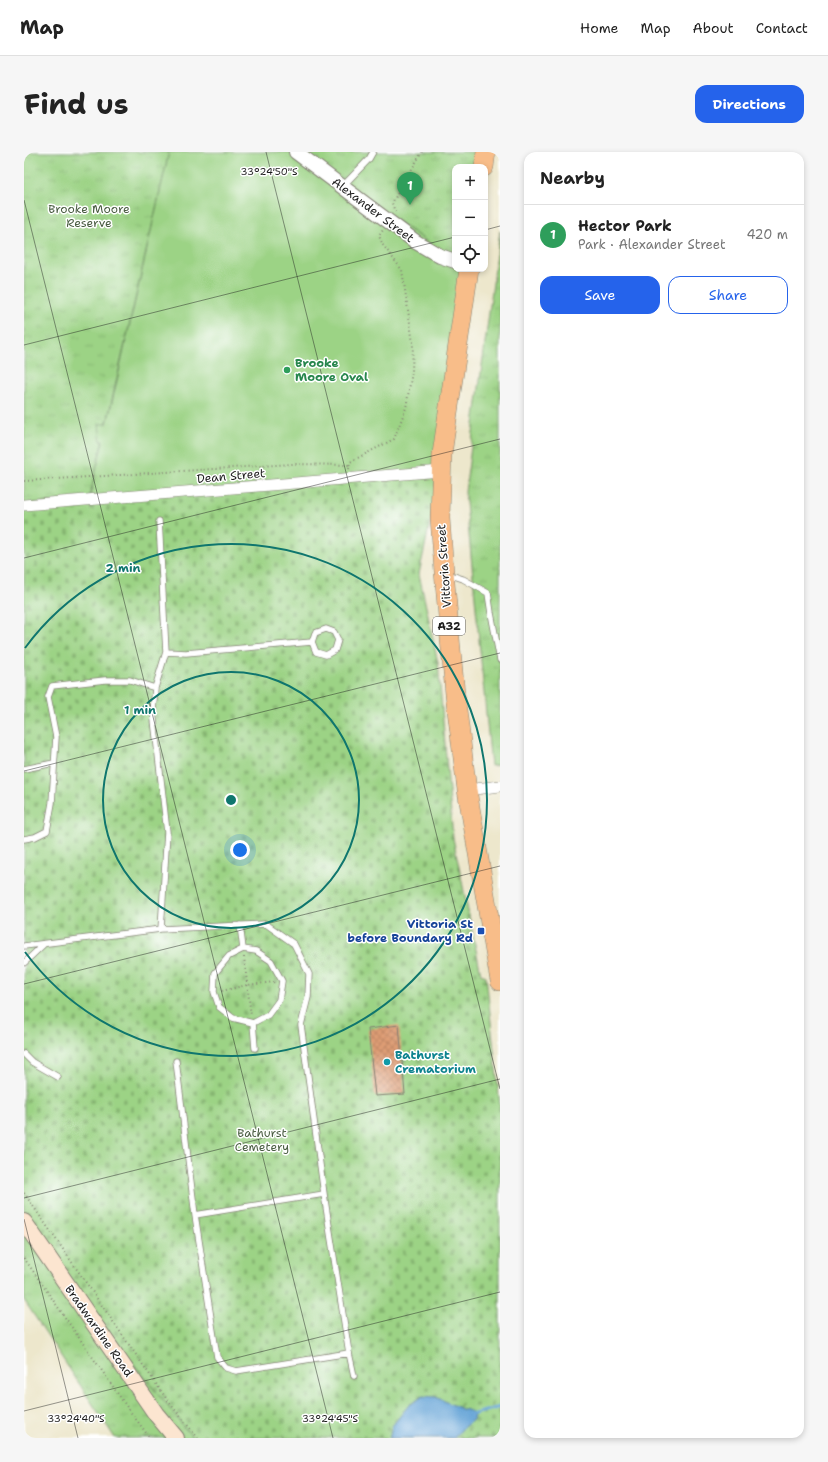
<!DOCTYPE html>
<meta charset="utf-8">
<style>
:root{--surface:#fff;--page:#f6f6f6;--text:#222;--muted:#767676;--line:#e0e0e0;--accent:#2563eb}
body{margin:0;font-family:"Shantell Sans",sans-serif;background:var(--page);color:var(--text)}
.controls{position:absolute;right:12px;top:12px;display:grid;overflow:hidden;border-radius:8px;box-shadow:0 2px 6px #0003}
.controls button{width:36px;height:36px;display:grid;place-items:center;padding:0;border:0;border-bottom:1px solid var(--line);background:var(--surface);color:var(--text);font:20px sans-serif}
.you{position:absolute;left:216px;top:698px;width:14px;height:14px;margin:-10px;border:3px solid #fff;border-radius:50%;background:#1a73e8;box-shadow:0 0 0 6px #1a73e833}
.badge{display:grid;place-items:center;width:26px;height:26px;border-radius:50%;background:var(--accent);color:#fff;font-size:13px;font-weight:700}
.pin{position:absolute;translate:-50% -33px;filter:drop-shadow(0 1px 2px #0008)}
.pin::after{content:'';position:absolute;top:21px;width:14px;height:12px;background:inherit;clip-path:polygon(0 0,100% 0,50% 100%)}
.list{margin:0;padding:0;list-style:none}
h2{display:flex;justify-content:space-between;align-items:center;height:52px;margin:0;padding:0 16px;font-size:17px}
h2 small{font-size:13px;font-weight:400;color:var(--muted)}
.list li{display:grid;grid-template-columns:26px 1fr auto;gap:12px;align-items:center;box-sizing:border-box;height:60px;padding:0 16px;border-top:1px solid var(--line)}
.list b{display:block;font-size:15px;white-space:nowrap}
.list p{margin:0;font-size:13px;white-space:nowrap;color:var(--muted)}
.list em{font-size:13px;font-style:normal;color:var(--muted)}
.actions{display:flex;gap:8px;padding:12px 16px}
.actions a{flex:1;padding:9px 0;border:1px solid var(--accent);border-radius:12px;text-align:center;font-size:14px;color:var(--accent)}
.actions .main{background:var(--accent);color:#fff}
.icon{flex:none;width:22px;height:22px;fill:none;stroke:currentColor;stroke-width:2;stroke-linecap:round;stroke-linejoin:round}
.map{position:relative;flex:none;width:476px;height:1286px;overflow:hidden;border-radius:12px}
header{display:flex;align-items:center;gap:24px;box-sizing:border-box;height:56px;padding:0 20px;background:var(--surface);border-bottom:1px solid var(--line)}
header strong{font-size:19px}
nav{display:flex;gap:22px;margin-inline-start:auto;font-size:14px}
.intro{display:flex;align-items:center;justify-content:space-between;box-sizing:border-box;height:96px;padding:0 24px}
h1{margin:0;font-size:28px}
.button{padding:10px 18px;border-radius:12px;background:var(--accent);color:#fff;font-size:14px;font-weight:700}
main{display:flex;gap:24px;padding:0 24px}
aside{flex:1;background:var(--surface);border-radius:12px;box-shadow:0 2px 6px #0003}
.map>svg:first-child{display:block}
.grass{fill:url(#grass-tufts);stroke:#5c7850}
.cemetery{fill:url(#cemetery-stones);stroke:#5c7850}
.pitch{fill:#9cd385;stroke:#5c7850}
.water{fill:#64a3d6;stroke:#406079}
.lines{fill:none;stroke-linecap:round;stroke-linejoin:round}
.stream{stroke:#64a3d6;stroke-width:3}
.building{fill:url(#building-cross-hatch)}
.service-casing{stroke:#848274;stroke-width:7}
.minor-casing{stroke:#848274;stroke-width:12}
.tertiary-casing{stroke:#848274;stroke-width:16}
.secondary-casing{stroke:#848274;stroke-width:18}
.trunk-casing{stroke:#848274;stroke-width:20}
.path{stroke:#848274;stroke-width:2;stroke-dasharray:1 3;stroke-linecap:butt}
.service{stroke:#fff;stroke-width:5.5}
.minor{stroke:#fff;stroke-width:11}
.tertiary{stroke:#fff;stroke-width:14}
.secondary{stroke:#fce5d0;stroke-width:16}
.trunk{stroke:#f8bd89;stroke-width:19}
.ticks{fill:none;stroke:#1c1c1c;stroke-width:1;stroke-opacity:0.45}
.ring{fill:none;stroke:#0f766e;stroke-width:2}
.leisure-dot{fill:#2e9e5b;stroke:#fff;stroke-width:1.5}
.transit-dot{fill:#1a4fb4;stroke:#fff;stroke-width:1.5}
.culture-dot{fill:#0f9aa8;stroke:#fff;stroke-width:1.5}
.labels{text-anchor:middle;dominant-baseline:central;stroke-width:3;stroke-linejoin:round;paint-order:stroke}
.shield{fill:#fff;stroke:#606060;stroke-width:1}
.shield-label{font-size:11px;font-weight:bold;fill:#1c1c1c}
.park-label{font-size:12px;fill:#495c41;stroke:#fff}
.street-label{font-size:12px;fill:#1c1c1c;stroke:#fff}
.leisure-label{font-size:12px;font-weight:bold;fill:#27864d;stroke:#fff;text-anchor:start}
.transit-label{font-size:12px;font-weight:bold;fill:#164399;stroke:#fff;text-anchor:end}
.culture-label{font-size:12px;font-weight:bold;fill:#0d838f;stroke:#fff;text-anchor:start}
.ticks-label{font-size:10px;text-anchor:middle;fill:#1c1c1c;stroke:#fff;stroke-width:3;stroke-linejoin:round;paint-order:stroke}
.centre{fill:#0f766e;stroke:#fff;stroke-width:2}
.ring-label{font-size:12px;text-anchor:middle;font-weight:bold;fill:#0f766e;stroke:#fff;stroke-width:3;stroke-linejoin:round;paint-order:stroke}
</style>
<header>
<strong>Map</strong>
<nav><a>Home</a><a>Map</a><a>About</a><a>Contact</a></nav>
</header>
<div class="intro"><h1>Find us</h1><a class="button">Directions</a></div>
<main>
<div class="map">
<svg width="476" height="1286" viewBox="0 0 476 1286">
<defs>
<pattern id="grass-tufts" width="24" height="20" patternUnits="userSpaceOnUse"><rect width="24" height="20" fill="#9cd385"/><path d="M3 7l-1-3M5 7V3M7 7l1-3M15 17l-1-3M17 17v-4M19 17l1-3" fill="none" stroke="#86b572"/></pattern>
<pattern id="cemetery-stones" width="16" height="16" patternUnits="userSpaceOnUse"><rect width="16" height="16" fill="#9cd385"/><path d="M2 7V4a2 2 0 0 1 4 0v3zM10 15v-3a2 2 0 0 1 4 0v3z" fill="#86b572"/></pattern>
<pattern id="building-cross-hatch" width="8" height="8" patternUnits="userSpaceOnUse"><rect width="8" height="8" fill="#de9d75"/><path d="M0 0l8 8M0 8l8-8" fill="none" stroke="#b37f5f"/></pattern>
</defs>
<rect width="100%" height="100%" fill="#fff"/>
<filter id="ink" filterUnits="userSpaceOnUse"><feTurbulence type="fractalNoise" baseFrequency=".025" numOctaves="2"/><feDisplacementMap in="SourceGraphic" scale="8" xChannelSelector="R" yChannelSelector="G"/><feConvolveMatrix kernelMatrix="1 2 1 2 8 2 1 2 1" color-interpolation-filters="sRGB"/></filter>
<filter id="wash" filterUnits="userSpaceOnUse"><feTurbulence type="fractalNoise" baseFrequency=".012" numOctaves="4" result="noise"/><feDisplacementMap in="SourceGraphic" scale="16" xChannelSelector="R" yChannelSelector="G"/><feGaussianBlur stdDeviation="0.9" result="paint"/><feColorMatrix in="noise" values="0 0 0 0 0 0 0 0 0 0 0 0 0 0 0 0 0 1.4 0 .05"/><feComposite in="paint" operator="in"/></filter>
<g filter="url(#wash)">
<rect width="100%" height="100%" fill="#ede7cc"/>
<!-- grass -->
<path class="grass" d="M0 0H145L65 348 0 352Z
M272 0H462L460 15H431V109Z
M476 79V613L467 614 441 340Z
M0 1070 23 1103 169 1286H91L0 1148Z"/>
<!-- cemetery -->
<path class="cemetery" d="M417 319 395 422 414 511 429 686 457 822 462 824 476 954V1286H169L23 1103 0 1070V352Z"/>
<!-- pitch -->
<path class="pitch" d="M145 0H272L431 109V117H445L417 319 65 348 79 289H77L75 272H83Z"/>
<!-- water -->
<path class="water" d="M399 1244 412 1245 438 1257 444 1258 450 1263 449 1268 440 1275 430 1286H365L368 1274 384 1254Z"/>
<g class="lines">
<!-- stream -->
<path class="stream" d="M447 1263 476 1255"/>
</g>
<g id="blocks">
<!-- building -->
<path class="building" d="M375 873 381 942 351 944 344 877Z"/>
</g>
</g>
<g filter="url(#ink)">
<use href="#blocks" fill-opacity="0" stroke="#848274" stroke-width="1"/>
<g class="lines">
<defs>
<path id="service" d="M318 35 345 7 349 0
M135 369 142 500 131 536 129 559 143 680 137 777
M424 422 439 427 464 441 467 461 476 508
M142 500 162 501 288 490 291 481 302 477 310 480 314 488 311 498 302 503 292 500 288 490
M0 617 30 611
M0 687 11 685 23 679 28 651 32 585 24 545 28 534 81 528H106L131 536
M216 773 219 797 205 804 191 821 190 840 195 855 209 866 229 871
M0 794 137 777 242 772 270 792 285 822 284 845 277 873 300 1042 325 1201 330 1224
M219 797 232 799 247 809 258 829 255 848 244 863 229 871 231 896
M0 811 20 792
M0 902 8 910 34 925
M152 909 171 1063 193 1205 202 1216 212 1219 325 1201
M171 1063 300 1042"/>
<path id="minor" d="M0 353 417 319
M443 638 476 634"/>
<path id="tertiary" d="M272 0 392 90 416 104 431 109"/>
<path id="secondary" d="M0 1070 132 1262 152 1286"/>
<path id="trunk" d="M460 15 462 0
M445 117 418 302 416 366 420 420 431 542 443 638 476 829"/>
</defs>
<!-- service casing -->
<use href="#service" class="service-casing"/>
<!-- minor casing -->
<use href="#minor" class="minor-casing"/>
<!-- tertiary casing -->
<use href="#tertiary" class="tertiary-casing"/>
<!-- secondary casing -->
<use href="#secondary" class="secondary-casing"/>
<!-- trunk casing -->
<use href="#trunk" class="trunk-casing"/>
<!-- path -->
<path class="path" d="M371 60 368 51 398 0
M325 317 326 310 370 287 382 256 388 220 389 191 378 118 359 93 355 84 359 78
M0 329 269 312 325 313
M220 805 227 864
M198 839 223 833 251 830
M0 1041 144 1249 174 1286
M0 1106 105 1258 126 1286"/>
<!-- service -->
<use href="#service" class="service"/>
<!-- minor -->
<use href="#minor" class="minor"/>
<!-- tertiary -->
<use href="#tertiary" class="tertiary"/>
<!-- secondary -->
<use href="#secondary" class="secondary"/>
<!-- trunk -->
<use href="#trunk" class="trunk"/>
</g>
</g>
<!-- ticks -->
<path class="ticks" d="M242 0 476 937M0 48 309 1286M461 78 476 74M0 193 431 85M0 406 476 287M0 619 476 501M0 832 476 714M0 1046 476 927M0 1067 54 1286M0 1259 476 1140"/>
<!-- distance rings -->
<g class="ring">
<circle cx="207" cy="648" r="128"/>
<path d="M1 496A256 256 0 1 1 1 800"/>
</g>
<!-- markers -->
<circle class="leisure-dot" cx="263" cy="218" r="4"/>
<rect class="transit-dot" x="453" y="775" width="8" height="8" rx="2"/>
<circle class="culture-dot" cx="363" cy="910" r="4"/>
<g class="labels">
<!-- shield labels -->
<rect class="shield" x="409" y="465" width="32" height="18" rx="3"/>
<g class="shield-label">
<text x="425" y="474">A32</text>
</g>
<!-- park labels -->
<g class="park-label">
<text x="65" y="57">Brooke Moore<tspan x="65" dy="14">Reserve</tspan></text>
<text x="238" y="981">Bathurst<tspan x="238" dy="14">Cemetery</tspan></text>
</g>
<!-- street labels -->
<g class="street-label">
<text transform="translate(349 58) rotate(37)">Alexander Street</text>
<text transform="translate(207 324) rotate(-5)">Dean Street</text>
<text transform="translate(420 414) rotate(-94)">Vittoria Street</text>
<text transform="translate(75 1179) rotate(55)">Bradwardine Road</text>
</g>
<!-- leisure labels -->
<g class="leisure-label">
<text x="271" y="211">Brooke<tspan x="271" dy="14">Moore Oval</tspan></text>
</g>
<!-- transit labels -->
<g class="transit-label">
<text x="449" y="772">Vittoria St<tspan x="449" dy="14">before Boundary Rd</tspan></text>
</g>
<!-- culture labels -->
<g class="culture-label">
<text x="371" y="903">Bathurst<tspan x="371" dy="14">Crematorium</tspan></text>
</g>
</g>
<g class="ticks-label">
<text x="245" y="23">33°24'50"S</text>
<text x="52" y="1270">33°24'40"S</text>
<text x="306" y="1270">33°24'45"S</text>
</g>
<circle cx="207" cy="648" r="6" class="centre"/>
<g class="ring-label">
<text x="99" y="420">2 min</text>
<text x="116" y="562">1 min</text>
</g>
</svg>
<div class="controls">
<button>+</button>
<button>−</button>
<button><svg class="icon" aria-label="locate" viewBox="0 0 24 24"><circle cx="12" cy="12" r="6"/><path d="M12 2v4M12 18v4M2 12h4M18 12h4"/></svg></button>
</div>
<div class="you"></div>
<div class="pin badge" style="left:386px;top:53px;background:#2e9e5b">1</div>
</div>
<aside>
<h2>Nearby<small></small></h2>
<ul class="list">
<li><span class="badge" style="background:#2e9e5b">1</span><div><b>Hector Park</b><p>Park · Alexander Street</p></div><em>420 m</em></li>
</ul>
<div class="actions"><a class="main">Save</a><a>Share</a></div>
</aside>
</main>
